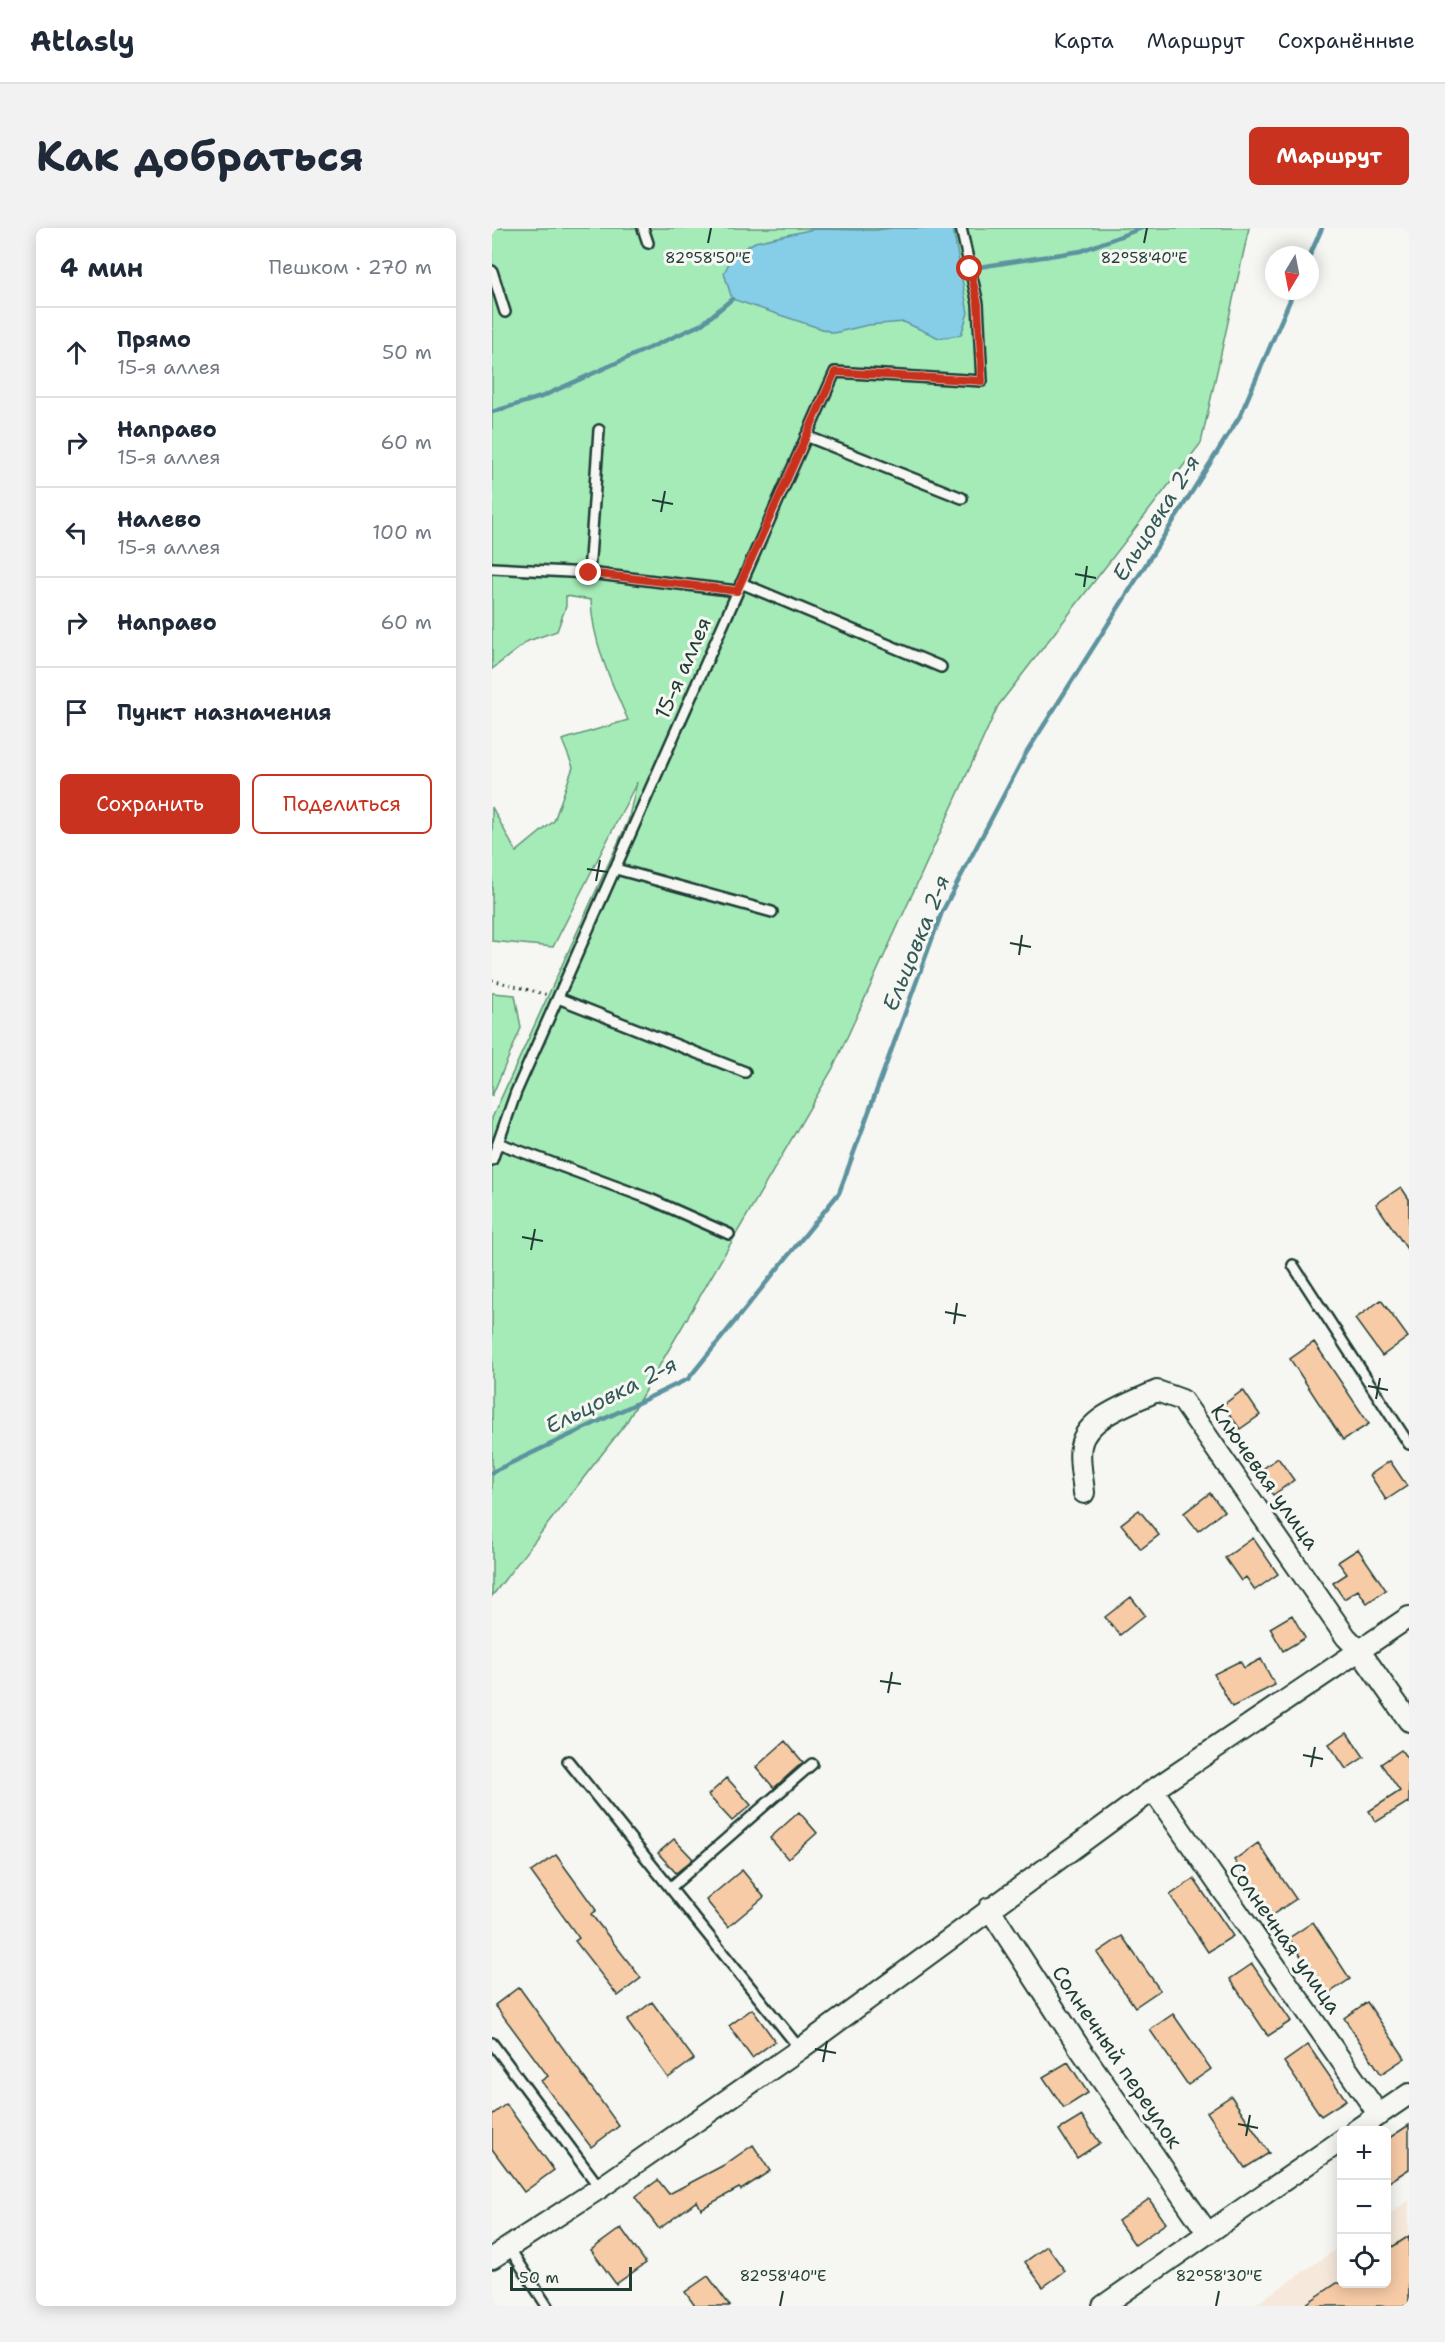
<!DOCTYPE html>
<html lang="ru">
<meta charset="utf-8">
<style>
:root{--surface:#fff;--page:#f2f2f3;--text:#1f2937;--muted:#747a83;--line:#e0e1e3;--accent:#c8321e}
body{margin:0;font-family:"Shantell Sans",sans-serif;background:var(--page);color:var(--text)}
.controls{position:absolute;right:18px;bottom:18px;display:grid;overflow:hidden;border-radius:9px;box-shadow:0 3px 15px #0003}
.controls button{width:54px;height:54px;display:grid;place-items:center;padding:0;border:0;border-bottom:2px solid var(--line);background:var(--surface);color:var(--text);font:30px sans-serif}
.compass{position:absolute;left:773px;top:18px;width:54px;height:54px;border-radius:50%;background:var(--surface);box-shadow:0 3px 15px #0003;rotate:190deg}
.scale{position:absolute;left:18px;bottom:15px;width:122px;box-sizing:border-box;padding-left:6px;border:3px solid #1f3d34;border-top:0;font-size:16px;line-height:21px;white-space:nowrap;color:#1f3d34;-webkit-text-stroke:4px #f6f6f2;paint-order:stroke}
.stop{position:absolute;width:18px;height:18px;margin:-14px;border:4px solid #c8321e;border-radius:50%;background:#fff}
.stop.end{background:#c8321e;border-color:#fff;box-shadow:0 2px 6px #0008}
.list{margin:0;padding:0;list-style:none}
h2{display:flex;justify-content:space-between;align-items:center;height:78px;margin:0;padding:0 24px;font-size:26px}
h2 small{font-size:20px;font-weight:400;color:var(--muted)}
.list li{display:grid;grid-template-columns:39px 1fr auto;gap:18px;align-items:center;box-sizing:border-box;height:90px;padding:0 24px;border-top:2px solid var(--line)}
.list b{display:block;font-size:22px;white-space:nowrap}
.list p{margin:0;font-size:20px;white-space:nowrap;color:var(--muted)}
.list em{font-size:20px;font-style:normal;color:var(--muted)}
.actions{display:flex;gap:12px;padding:18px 24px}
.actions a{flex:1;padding:14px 0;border:2px solid var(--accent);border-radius:9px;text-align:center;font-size:21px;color:var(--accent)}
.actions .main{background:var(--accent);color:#fff}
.icon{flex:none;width:33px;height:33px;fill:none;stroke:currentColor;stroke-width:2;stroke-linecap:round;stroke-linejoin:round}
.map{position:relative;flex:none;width:917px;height:2078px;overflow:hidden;border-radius:9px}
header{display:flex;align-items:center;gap:36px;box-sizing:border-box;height:84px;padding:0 30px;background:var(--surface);border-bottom:2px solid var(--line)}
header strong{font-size:28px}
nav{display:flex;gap:33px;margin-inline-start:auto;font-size:21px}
.intro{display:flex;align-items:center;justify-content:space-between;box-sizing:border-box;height:144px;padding:0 36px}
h1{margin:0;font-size:42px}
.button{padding:15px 27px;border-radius:9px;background:var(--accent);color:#fff;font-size:21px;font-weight:700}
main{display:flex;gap:36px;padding:0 36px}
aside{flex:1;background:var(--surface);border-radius:9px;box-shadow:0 3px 15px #0003}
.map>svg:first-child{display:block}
.built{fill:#f6e9db}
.green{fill:#a5ebb8;stroke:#629476;stroke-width:1.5}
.water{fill:#86cde7;stroke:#5d939f;stroke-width:1.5}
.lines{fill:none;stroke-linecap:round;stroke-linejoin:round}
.stream{stroke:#5d939f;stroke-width:4.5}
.building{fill:#f7cba6;stroke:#1f3d34;stroke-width:1.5}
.lane-casing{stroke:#1f3d34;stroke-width:14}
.street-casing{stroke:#1f3d34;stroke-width:24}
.path{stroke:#1f3d34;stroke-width:3;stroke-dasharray:1.5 4.5;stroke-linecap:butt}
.lane{stroke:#f6f6f2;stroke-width:9}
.street{stroke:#f6f6f2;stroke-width:20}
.route{stroke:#c8321e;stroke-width:8}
.ticks{fill:none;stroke:#1f3d34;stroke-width:2}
.labels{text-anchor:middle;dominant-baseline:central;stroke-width:6;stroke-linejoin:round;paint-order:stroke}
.street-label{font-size:21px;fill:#1f3d34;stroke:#f6f6f2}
.water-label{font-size:22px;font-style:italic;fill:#345a58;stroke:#f6f6f2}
.ticks-label{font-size:15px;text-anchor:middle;fill:#1f3d34;stroke:#f6f6f2;stroke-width:6;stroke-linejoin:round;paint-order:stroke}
</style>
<header>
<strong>Atlasly</strong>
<nav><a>Карта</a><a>Маршрут</a><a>Сохранённые</a></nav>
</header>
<div class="intro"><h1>Как добраться</h1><a class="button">Маршрут</a></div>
<main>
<aside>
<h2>4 мин<small>Пешком · 270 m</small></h2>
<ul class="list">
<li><svg class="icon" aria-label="ahead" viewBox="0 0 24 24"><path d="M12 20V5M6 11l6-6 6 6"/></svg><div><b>Прямо</b><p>15-я аллея</p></div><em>50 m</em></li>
<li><svg class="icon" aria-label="right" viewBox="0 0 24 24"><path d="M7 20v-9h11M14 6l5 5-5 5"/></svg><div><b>Направо</b><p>15-я аллея</p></div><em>60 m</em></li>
<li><svg class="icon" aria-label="left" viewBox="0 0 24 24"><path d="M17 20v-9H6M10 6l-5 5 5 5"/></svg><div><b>Налево</b><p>15-я аллея</p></div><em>100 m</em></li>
<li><svg class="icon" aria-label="right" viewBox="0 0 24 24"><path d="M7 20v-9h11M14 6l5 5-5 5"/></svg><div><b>Направо</b></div><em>60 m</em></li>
<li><svg class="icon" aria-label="arrive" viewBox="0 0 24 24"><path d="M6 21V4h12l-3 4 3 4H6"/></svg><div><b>Пункт назначения</b></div></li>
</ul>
<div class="actions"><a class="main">Сохранить</a><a>Поделиться</a></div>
</aside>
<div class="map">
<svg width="917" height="2078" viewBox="0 0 917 2078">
<rect width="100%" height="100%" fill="#f6f6f2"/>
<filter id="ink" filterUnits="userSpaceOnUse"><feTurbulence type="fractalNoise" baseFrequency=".0167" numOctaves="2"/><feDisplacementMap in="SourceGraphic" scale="12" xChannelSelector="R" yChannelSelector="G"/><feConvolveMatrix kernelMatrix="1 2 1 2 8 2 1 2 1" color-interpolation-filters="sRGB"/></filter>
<g filter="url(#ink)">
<!-- built -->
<path class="built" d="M917 1972V2078H761L849 2018 850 2056H894L895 1988Z"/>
<!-- green -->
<path class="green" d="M0 0H757L709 215 506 478 341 840 134 1195 0 1368V890L136 593 145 554 61 719 0 713V579L24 624 62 593 81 539 70 512 136 492C119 454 100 413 99 372L74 368V378L65 403 36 413 0 441Z
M0 765 23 767 29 800 0 868Z"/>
<!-- water -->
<path class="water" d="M401 0H461L476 85 469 107 447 110 412 94 376 97 342 105 240 71 232 45 241 27 263 14 322 1 383 2Z"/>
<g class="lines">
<!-- stream -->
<path class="stream" d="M818 27 830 0
M468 42 589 23 650 0
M0 184 49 169 210 96 240 71
M0 1244 196 1151 347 965 450 684 533 527 748 188 802 63"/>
</g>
<!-- building -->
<path class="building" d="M909 959 917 971V1024L884 976Z
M889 1072 916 1109 890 1128 863 1091Z
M822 1114 877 1196 851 1212 798 1131Z
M751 1162 768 1187 748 1201 731 1177Z
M786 1230 802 1252 781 1267 765 1245Z
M898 1233 915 1258 894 1272 878 1247Z
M718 1265 732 1283 706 1303 692 1285Z
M647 1282 667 1307 649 1321 629 1296Z
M761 1310 786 1346 763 1362 754 1349 749 1353 733 1330Z
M866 1321 894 1362 875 1375 866 1362 852 1371 841 1355 855 1346 846 1334Z
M639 1369 653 1387 628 1407 613 1389Z
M800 1387 813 1410 791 1423 778 1400Z
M769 1431 783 1457 740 1479 722 1446 748 1433 752 1440Z
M855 1504 872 1529 854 1541 837 1516Z
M293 1513 311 1534 282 1560 264 1539Z
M909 1522 917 1533V1576L916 1574 884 1594 877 1583 908 1563 889 1536Z
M235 1550 259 1577 240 1593 216 1567Z
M307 1584 325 1605 296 1631 278 1610Z
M182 1611 201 1631 184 1645 166 1625Z
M766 1615 804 1671 780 1687 742 1632Z
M64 1627 104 1682 99 1686 149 1750 126 1768 83 1713 87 1710 39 1644Z
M250 1642 272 1669 236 1699 214 1672Z
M702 1651 741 1708 716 1724 678 1667Z
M821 1694 858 1751 834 1767 797 1710Z
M630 1708 668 1762 643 1779 605 1725Z
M760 1736 799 1793 776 1808 738 1751Z
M27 1759 127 1898 99 1919 49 1853 56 1848 3 1777Z
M160 1774 202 1831 176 1850 135 1793Z
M875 1774 913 1830 889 1846 852 1790Z
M260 1781 283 1813 260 1830 237 1798Z
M681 1786 719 1841 696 1857 658 1802Z
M816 1817 854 1872 829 1888 792 1834Z
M576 1834 596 1865 572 1880 551 1849Z
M739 1868 777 1925 753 1940 715 1884Z
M14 1876 62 1942 32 1964 0 1921V1887Z
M590 1888 608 1915 585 1930 567 1902Z
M917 1897V1941L894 1956V1912Z
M261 1917 278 1943 249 1962 247 1960 209 1981 205 1973 167 2001 143 1969 166 1952 177 1966 232 1937Z
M657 1971 674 1995 643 2017 626 1993Z
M129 2000 154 2035 124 2056 99 2022Z
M917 2008V2078H811L845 2055H894V2023Z
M555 2018 573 2043 551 2059 533 2034Z
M216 2048 238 2078H203L193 2064Z"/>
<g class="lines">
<defs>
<path id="lane" d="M151 0 156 15
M0 43 13 84
M314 208 470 270
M0 340 97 345 245 363
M97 345 107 202
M249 355 449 439
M124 641 280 684
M66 770 253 844
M6 915 158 971 237 1006
M0 932 24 864 343 144 490 153 486 76 469 0
M801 1037 917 1216
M76 1533 308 1821
M178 1660 320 1536
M0 1815 108 1960
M16 2018 55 2078"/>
<path id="street" d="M592 1265C591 1250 586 1232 589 1218 594 1189 641 1174 665 1163L690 1172 854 1409 867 1422 917 1493
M661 1562 887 1887
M497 1680 589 1822 715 2004
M864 1902 917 1866
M0 2030 108 1960 308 1821 661 1562 917 1389
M611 2078 850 1912"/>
</defs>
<!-- lane casing -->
<use href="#lane" class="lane-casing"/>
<!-- street casing -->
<use href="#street" class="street-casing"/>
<!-- path -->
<path class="path" d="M0 752 56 767"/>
<!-- lane -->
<use href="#lane" class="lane"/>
<!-- street -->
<use href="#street" class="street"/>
</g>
</g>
<g class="lines" filter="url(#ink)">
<!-- route -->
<path class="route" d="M97 345 245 363 343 144 490 153 486 76 478 41"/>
</g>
<!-- ticks -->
<path class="ticks" d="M216 15 219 0M652 15 655 0M160 272 181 276M169 284 173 263M583 346 604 350M592 359 595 338M95 641 116 644M104 653 108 632M518 715 539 719M527 727 530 707M30 1009 51 1013M39 1022 43 1001M453 1084 474 1088M462 1096 465 1075M876 1158 896 1162M884 1171 888 1150M388 1453 409 1456M396 1465 400 1444M811 1527 831 1531M819 1539 823 1519M323 1821 344 1825M331 1834 335 1813M746 1896 766 1900M754 1908 758 1887M288 2078 291 2063M724 2078 727 2063"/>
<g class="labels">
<!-- street labels -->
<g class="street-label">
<text transform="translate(191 440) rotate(-66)">15-я аллея</text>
<text transform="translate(773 1249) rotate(55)">Ключевая улица</text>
<text transform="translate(793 1710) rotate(55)">Солнечная улица</text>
<text transform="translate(625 1829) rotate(56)">Солнечный переулок</text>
</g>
<!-- water labels -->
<g class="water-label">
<text transform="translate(664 290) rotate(-58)">Ельцовка 2-я</text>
<text transform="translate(424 715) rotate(-68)">Ельцовка 2-я</text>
<text transform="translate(119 1167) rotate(-27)">Ельцовка 2-я</text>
</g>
</g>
<g class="ticks-label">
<text x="216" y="35">82°58'50"E</text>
<text x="652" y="35">82°58'40"E</text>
<text x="291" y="2053">82°58'40"E</text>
<text x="727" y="2053">82°58'30"E</text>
</g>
</svg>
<div class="controls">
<button>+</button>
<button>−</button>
<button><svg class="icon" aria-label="locate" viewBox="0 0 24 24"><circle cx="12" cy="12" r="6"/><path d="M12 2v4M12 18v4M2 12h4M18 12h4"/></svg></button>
</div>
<svg class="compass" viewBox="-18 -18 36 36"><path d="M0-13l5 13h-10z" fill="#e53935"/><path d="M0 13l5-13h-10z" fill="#747a83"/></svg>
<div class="scale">50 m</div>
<div class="stop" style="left:478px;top:41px"></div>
<div class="stop end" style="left:97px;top:345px"></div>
</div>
</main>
